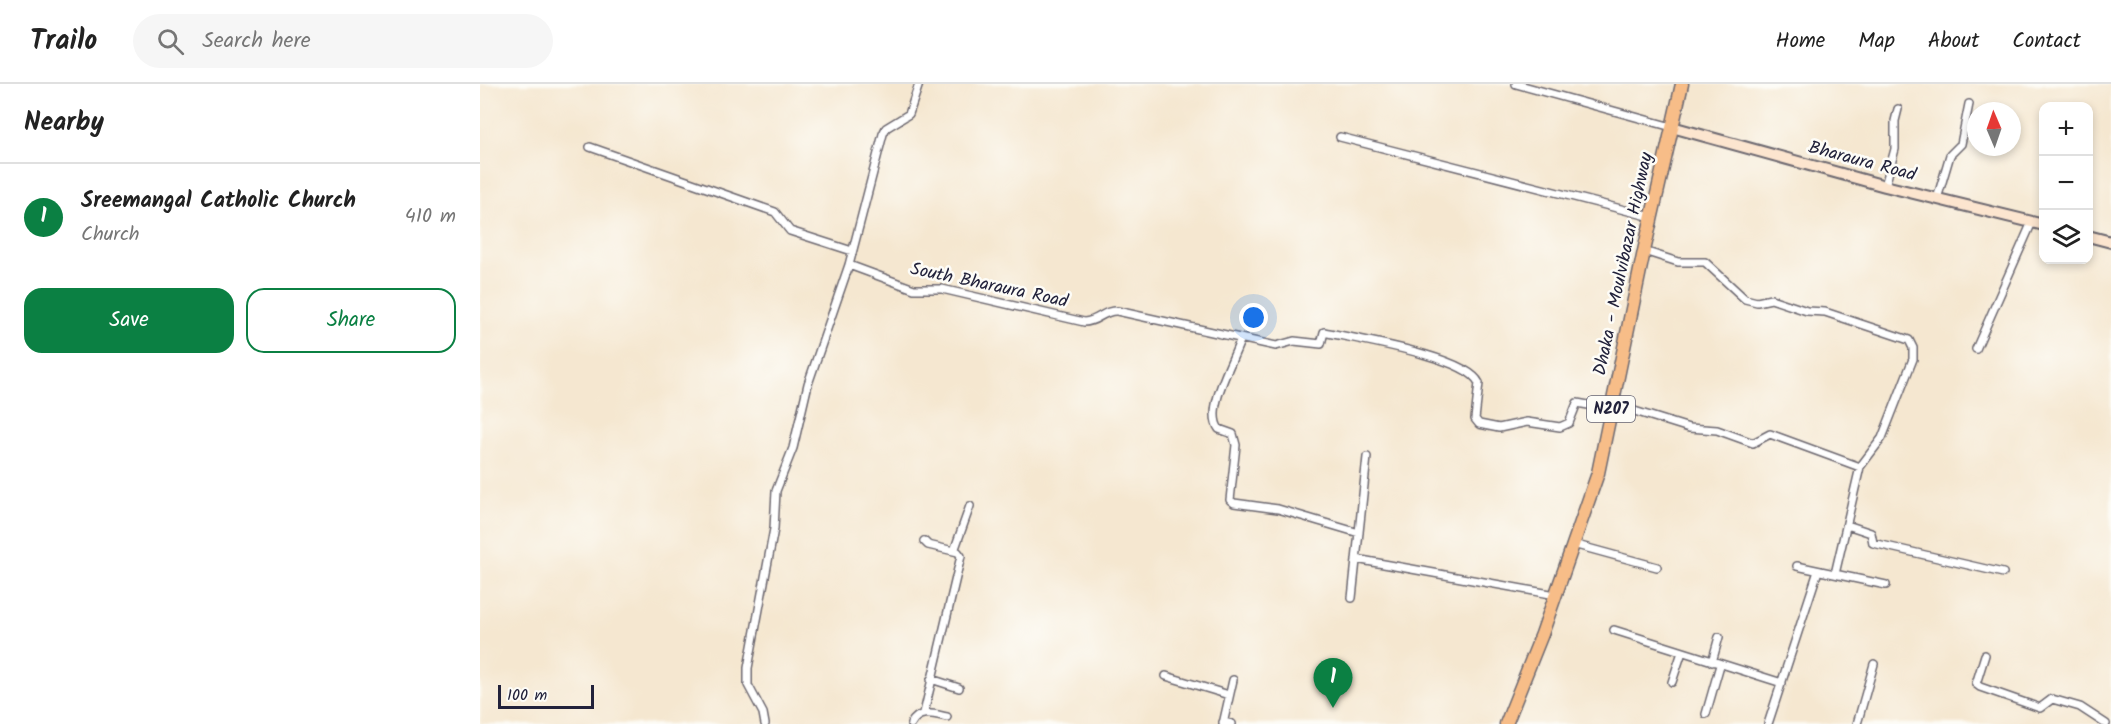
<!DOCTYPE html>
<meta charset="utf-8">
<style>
:root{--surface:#fff;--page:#f6f6f6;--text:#222;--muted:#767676;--line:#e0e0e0;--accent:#0b8043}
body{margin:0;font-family:Kalam,sans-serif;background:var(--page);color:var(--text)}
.controls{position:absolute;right:18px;top:18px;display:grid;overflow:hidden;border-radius:12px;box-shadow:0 3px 9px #0003}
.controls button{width:54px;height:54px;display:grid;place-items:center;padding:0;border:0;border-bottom:2px solid var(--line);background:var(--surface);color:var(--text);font:30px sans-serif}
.compass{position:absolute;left:1487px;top:18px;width:54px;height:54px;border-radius:50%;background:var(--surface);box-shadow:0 3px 9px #0003;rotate:358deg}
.scale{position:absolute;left:18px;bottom:15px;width:96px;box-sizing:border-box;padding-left:6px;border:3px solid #22223b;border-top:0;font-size:16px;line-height:21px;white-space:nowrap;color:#22223b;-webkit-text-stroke:4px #fdfcf7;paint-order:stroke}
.you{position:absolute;left:774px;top:234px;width:21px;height:21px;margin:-15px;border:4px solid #fff;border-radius:50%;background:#1a73e8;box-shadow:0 0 0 9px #1a73e833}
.badge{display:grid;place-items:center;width:39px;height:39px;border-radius:50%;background:var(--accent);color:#fff;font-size:20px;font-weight:700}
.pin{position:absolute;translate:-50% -50px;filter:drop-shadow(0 2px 3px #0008)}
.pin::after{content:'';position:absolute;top:32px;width:21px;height:18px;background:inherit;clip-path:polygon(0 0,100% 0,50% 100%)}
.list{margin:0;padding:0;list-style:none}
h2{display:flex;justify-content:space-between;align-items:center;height:78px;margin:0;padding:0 24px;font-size:26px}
h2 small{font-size:20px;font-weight:400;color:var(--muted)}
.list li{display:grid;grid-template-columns:39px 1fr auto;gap:18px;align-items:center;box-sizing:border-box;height:108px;padding:0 24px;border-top:2px solid var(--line)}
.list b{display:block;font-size:22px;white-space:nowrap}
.list p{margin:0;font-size:20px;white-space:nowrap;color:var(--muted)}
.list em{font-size:20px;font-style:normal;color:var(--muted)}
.actions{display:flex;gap:12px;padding:18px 24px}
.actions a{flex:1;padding:14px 0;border:2px solid var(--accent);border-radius:18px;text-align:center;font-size:21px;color:var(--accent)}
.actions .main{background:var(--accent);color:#fff}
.icon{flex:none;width:33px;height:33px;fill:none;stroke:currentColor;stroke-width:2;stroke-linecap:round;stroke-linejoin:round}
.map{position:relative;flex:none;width:1631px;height:640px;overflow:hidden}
header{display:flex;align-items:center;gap:36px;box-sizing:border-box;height:84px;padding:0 30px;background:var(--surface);border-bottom:2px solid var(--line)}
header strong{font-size:28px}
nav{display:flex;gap:33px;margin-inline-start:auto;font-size:21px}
.search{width:420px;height:54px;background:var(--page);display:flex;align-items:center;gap:15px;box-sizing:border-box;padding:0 21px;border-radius:33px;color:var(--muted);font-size:22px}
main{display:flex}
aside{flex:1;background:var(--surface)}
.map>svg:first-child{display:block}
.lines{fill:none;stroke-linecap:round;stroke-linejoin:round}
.minor-casing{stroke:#6c676f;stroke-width:10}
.secondary-casing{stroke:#6c676f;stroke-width:14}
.trunk-casing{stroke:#6c676f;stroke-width:15}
.minor{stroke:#fff;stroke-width:7}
.secondary{stroke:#fce5cf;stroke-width:10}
.trunk{stroke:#f7bd88;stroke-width:12}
.labels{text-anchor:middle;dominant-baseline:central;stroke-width:5;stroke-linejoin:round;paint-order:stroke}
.shield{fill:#fdfcf7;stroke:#646373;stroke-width:1.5}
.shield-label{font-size:16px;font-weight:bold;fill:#22223b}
.street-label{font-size:18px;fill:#22223b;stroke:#fdfcf7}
</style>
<header>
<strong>Trailo</strong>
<div class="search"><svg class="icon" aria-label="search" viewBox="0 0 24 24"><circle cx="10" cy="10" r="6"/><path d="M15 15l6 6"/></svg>Search here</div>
<nav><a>Home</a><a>Map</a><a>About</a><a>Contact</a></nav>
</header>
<main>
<aside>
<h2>Nearby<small></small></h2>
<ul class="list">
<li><span class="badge">1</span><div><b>Sreemangal Catholic Church</b><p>Church</p></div><em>410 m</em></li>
</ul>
<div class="actions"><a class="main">Save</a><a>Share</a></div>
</aside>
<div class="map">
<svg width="1631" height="640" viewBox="0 0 1631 640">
<rect width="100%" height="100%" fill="#fdfcf7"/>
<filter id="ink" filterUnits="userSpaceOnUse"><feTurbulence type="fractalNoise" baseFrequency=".0167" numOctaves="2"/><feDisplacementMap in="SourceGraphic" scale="12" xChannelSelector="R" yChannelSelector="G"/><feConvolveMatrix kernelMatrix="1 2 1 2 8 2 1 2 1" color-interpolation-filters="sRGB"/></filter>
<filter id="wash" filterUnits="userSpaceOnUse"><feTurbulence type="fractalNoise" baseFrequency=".008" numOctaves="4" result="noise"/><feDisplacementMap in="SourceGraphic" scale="24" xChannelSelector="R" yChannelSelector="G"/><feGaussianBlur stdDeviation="1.35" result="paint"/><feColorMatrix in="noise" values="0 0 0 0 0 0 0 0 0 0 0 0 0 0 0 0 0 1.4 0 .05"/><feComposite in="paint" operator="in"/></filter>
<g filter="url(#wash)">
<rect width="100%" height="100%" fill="#f5e7d0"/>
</g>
<g filter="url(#ink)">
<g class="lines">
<defs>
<path id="minor" d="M1036 0 1192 43
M860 53 1172 133
M110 63 295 128 310 147 372 167
M1405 102 1415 65V37L1418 25
M1457 115 1470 71 1481 60 1489 20
M1164 167 1198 178H1225L1265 215 1277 218 1291 215 1327 227 1345 228 1429 256 1433 264V275L1402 354 1380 383 1355 490
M369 181 434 205H462L604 238C618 238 623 226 637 227L796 262 814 257 841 260 844 248C875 255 986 272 999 299L995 335 999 340 1019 344 1047 338 1080 343 1089 339 1097 319 1131 325
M761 254C755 274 724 325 739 345L753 350 756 361 750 416 754 419 798 425 879 449
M1496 265 1552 138
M1132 320 1209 344 1237 346 1273 359 1290 350 1380 383
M1367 441 1391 449 1393 459 1523 489
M1093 460 1177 483
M474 467 490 422
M876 475 1076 511
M1317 482 1406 501
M872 514 887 373
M1134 546 1302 599
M1505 571 1496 600 1500 603 1560 624 1572 615 1600 623 1626 640
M1232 578 1239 553
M686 592 749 611
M451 595 479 604
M1192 598 1202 568
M444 629 481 472 478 468 448 461 444 457
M1226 630 1240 581
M743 638 752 640
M285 640 283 629 268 601V584L294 445 296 407 313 364 328 300 369 181 403 50 406 44 429 30 439 0
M431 640C439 625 453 630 467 633
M743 640 753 596
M1288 640 1338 487
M1377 640 1394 580"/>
<path id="secondary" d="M1192 43 1405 102 1564 141
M1608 152 1631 158"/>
<path id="trunk" d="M1026 640 1062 550 1118 389 1164 167 1202 0"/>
</defs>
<!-- minor casing -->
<use href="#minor" class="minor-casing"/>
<!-- secondary casing -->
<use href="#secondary" class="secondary-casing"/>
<!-- trunk casing -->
<use href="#trunk" class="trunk-casing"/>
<!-- minor -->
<use href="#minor" class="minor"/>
<!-- secondary -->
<use href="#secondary" class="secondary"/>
<!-- trunk -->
<use href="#trunk" class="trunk"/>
</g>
</g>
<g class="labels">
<!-- shield labels -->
<rect class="shield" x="1107" y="312" width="48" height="26" rx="4.5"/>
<g class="shield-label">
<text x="1131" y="325">N207</text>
</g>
<!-- street labels -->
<g class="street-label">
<text transform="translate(1382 78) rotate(15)">Bharaura Road</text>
<text transform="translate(1144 180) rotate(-78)">Dhaka - Moulvibazar Highway</text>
<text transform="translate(509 202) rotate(12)">South Bharaura Road</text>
</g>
</g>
</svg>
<div class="controls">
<button>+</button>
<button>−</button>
<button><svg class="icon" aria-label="layers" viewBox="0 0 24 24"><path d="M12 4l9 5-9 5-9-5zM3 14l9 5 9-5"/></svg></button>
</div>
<svg class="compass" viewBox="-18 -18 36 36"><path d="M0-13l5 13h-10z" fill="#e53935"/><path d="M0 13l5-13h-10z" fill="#767676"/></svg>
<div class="scale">100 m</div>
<div class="you"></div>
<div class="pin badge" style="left:853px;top:624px">1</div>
</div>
</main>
